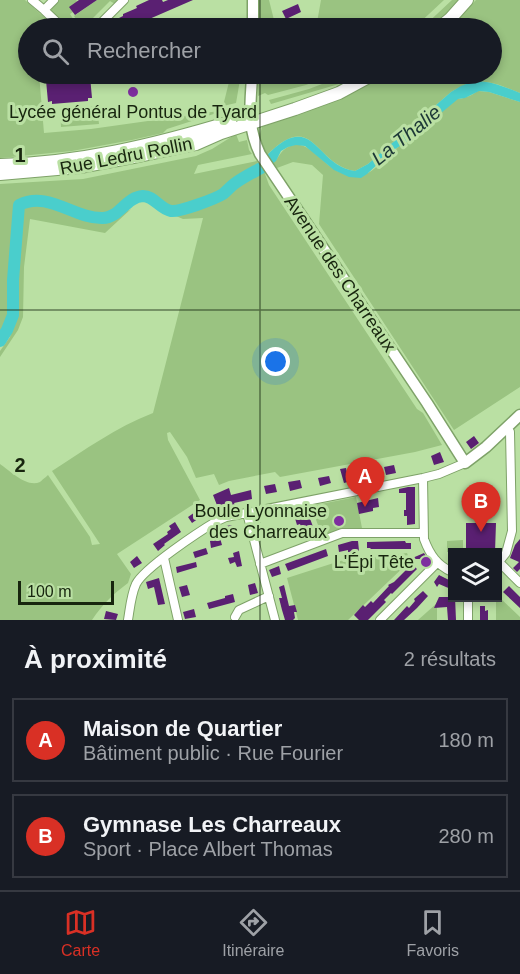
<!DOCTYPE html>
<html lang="fr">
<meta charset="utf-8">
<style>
:root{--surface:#171b24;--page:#242831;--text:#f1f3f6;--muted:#9ea1a6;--line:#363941;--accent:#d93025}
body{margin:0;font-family:Arial,sans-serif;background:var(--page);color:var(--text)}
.controls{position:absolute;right:18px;bottom:18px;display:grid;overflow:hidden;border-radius:0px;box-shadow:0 3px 9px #0003}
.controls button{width:54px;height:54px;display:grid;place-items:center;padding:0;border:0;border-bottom:2px solid var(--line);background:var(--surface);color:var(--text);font:30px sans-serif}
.scale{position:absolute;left:18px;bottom:15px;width:96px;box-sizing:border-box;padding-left:6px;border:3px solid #17250e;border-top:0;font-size:16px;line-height:21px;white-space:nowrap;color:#17250e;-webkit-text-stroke:4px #bae0a3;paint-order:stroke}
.you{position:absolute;left:276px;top:362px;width:21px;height:21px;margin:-15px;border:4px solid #fff;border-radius:50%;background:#1a73e8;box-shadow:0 0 0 9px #1a73e833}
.badge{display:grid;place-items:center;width:39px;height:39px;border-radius:50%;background:var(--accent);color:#fff;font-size:20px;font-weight:700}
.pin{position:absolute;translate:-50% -50px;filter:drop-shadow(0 2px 3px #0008)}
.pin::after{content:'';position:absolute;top:32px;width:21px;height:18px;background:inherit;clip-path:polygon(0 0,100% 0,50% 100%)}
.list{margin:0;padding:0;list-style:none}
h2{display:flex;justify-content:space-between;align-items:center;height:78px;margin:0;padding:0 24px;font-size:26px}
h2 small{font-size:20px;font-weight:400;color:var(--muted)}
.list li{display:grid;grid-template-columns:39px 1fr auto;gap:18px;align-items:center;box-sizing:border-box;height:84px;margin:0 12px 12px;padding:0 12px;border:2px solid var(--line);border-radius:0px}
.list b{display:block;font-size:22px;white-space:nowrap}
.list p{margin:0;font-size:20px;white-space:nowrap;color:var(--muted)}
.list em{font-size:20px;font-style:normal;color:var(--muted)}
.icon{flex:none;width:33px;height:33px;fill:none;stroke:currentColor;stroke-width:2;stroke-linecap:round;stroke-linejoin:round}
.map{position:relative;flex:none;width:520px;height:620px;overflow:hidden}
.search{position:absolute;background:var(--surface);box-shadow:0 3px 9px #0003;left:18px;right:18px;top:18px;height:66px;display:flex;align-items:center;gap:15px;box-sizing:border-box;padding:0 21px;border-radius:33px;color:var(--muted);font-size:22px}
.sheet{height:270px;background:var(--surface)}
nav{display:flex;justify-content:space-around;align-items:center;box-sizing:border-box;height:84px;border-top:2px solid var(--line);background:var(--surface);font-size:16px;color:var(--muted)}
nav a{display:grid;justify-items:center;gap:3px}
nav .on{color:var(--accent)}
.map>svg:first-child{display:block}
.green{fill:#9ac381}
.water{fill:#4acecc}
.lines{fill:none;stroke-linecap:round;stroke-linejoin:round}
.river{stroke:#4acecc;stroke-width:12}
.building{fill:#5a2072}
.street-casing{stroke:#7ea268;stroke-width:10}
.secondary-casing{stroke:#7ea268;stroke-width:13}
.primary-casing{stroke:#7ea268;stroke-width:14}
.street{stroke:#fff;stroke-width:8}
.secondary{stroke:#fff;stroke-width:10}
.primary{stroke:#fff;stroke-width:12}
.grid{fill:none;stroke:#17250e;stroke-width:1.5;stroke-opacity:0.55}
.poi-dot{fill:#7e2f9f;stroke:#bae0a3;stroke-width:2}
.labels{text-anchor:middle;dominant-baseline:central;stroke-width:6;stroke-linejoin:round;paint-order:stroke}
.poi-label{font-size:18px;fill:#17250e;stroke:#bae0a3;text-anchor:end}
.street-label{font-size:18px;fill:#17250e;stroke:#bae0a3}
.water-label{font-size:20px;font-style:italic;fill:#1b3736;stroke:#bae0a3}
.grid-label{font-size:20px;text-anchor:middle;font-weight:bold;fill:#17250e;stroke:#bae0a3;stroke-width:6;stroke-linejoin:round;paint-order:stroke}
</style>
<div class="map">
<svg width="520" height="620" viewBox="0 0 520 620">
<rect width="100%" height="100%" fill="#bae0a3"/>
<!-- green -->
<path class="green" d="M0 0H25L56 28H28V74H39L44 133 91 129 226 110 167 129 163 133 132 140 72 151 0 158Z
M58 0H76L77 1 73 12 70 14 79 28H67L51 13 52 6Z
M97 0H119L115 4 110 1 86 25 89 28H81L74 16Z
M258 0H269L276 28H258Z
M321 0H444L414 28H316Z
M452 0H462L432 28H422Z
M476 0H520V93C492 82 479 75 451 92L368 164 355 171C314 165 314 107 266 156L259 139 262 127 363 86 386 74H492V28H448Z
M231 74H241L236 103 223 106Z
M258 74H334L306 85 268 95 265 93 258 96Z
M348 74H363L339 84 271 104 269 100 309 89Z
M478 91 489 92 520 102V387L454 430 319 224 323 175 312 165 293 162 277 168 273 163C279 158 280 151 288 147 315 134 326 185 365 174 374 172 385 157 393 151 401 144 411 139 419 133 425 129 421 131 426 126 430 122 452 102 457 99 459 99 465 98 466 97 471 96 474 93 478 91Z
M97 106 99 124 61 127 60 109Z
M236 134 239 142 247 140 249 150 252 154 198 165 194 174 257 161 259 165 236 178 222 191 211 196 170 207C152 194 142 187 123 204 116 210 112 214 103 216L50 198 30 196 17 201C11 221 10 260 10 281 10 301 12 319 0 335V184L83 179 196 156 212 149Z
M264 171 269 185 417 409 423 413 442 445 415 452 280 477 275 472 229 481 219 485 214 474 196 478 187 457 170 432 167 433 168 440 200 500 117 554 131 574 128 583C113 594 102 605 92 620H0V464C10 471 27 488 40 482 41 481 47 476 48 475L90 537 92 545 100 544 52 471C85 450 116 427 153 413L203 218 183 219 176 216 218 202 233 189Z
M28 205 52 206 98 222H107L131 209 105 233 30 219 24 267 23 317 18 330 0 357V351L10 337 16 315V285L21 208Z
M356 497 362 528H343L322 536 311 506Z
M463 540V551L447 552V541Z
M407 553 410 561 348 620H298L287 578 340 561Z
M498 596 520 617V620H496V598Z
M437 602V620H418L436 604Z"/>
<!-- water -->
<path class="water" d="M474 81C491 81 505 87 520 93V102L489 92 479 91 465 98 458 99 429 123 422 132 392 151 367 174 361 178 349 177 334 170 305 146 296 145 288 147 281 151 276 161 272 164 266 156C314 107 315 166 355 171L368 164 451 92 461 86Z"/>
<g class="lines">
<!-- river -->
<path class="river" d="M0 341 7 330 13 315V280L19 205C48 190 74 219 103 218 119 218 126 197 143 196 154 196 160 209 171 211 180 212 215 199 223 194 227 191 230 187 234 184 242 178 252 173 261 168"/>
</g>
<!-- building -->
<path class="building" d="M79 0H97L75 15 69 7Z
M149 0H162L163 2 168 0H193L147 20 150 28H129L127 22 122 25 119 18 123 16V14L137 8 136 6Z
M298 4 301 12 286 19 282 11Z
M285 20 289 28H277L276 24Z
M53 74H86V76H90L92 98H88V101L52 104V101L48 102 46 80H49V75Z
M474 436 479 443 471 449 466 442Z
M440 452 444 462 434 465 431 456Z
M376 465 378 473 367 475 365 468Z
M394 465 396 473 386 475 384 467Z
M346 468 347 473 354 472 355 480 344 483 340 469Z
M329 476 331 483 320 486 318 478Z
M300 480 302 488 290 491 288 482Z
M275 484 277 492 266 494 264 486Z
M408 487H415V524L407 525V516H404V510H406V493H399V489Z
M229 488 231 495 251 490 252 499 234 503 237 509 220 513 213 495Z
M378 498 379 507 373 508V511L359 514 357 503Z
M312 508 314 514 309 516 315 532 317 531 319 535 306 540 300 524 297 525 294 515Z
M198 510 202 516 192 523 188 517Z
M175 522 181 532 164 544 165 545 158 551 153 544 168 534 167 532 171 529 169 526Z
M466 523H496L495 552H466Z
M232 525 235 534 229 536 226 526Z
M220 538 222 545 211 548 210 541Z
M520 539V569L517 572 513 568 519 562 510 558 515 545Z
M352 541H358L359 551 348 552V550L339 552 338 545Z
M405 541 406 543H411V549H370L371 548H367V542Z
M206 548 208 554 195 558 193 552Z
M326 549 328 556 288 571 285 564Z
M239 551 242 566 237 567 235 562 230 564 228 558 234 557 233 553Z
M424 553 429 562 425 567 420 559H410Z
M137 556 142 563 134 568 130 562Z
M196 562 197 567 177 573 176 567Z
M412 564 417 569 392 594 391 593 384 600 386 602 368 620H359L354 615 363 605 365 607 371 601 373 603 389 586 388 585 394 582Z
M279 566 281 574 272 577 269 570Z
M439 575 453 582V590L439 584 437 587 434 582Z
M159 578 165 604 158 605 154 587 148 589 146 582Z
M255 583 258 593 250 595 248 585Z
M187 585 190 595 182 597 179 587Z
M284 585 289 606 295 605 297 612H294L295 618 293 620H285L282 610 279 598H282L279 587Z
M509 586 520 597V608L503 592Z
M423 591 428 596 417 608 404 620H394L407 606 409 608 415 601 414 599Z
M233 594 235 602 209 609 207 603 225 598V596Z
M439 597H455L456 620H448L447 607 434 608Z
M480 606H485V611L488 610V620H480Z
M194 609 196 617 185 619 183 612Z
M106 611 118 614 116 620 104 619Z"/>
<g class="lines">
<defs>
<path id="street" d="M32 0 44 10
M54 0 44 10 63 28
M96 28 124 0
M423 478 424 539C430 555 437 565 452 572
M247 513 275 620
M164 558 178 620
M499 562 520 583
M498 563 506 553 512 531 510 432 507 428
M260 564 342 533H423
M468 598V620
M235 617 239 610 269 596
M128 620C130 608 131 595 136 584 144 568 200 531 217 521L226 517 423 478 439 474 465 463
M380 620 437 563"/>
<path id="secondary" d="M253 28V0
M252 74C251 104 246 124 260 154L427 403 465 463 486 447 520 415"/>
<path id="primary" d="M439 28 450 19 467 0
M0 165C79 163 154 145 230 122
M0 174 80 167 133 157 196 144 221 133 295 109 339 93 374 74"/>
</defs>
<!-- street casing -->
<use href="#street" class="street-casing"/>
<!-- secondary casing -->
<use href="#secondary" class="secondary-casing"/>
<!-- primary casing -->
<use href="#primary" class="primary-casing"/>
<!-- street -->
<use href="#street" class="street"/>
<!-- secondary -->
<use href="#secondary" class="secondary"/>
<!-- primary -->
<use href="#primary" class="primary"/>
</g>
<!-- grid -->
<path class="grid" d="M260 0V28M260 74V620M0 310H520"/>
<!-- markers -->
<g class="poi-dot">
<circle cx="133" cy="92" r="6"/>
<circle cx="339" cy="521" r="6"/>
<circle cx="426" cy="562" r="6"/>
</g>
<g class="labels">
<!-- poi labels -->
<g class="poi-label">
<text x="133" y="112" text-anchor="middle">Lycée général Pontus de Tyard</text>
<text x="327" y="511">Boule Lyonnaise<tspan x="327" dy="21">des Charreaux</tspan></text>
<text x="414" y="562">L'Épi Tête</text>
</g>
<!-- street labels -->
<g class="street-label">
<text transform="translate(126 156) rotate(-11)">Rue Ledru Rollin</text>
<text transform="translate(340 274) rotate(56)">Avenue des Charreaux</text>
</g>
<!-- water labels -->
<g class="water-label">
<text transform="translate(406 135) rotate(-39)">La Thalie</text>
</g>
</g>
<g class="grid-label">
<text x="20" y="162">1</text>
<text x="20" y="472">2</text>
</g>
</svg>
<div class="controls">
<button><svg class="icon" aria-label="layers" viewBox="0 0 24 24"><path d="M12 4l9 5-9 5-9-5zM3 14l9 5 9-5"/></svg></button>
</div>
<div class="scale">100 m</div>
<div class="you"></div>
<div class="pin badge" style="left:365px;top:507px">A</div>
<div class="pin badge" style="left:481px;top:532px">B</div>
<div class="search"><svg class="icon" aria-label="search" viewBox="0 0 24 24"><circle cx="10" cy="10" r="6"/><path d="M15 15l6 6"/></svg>Rechercher</div>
</div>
<section class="sheet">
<h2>À proximité<small>2 résultats</small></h2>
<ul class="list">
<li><span class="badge">A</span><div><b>Maison de Quartier</b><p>Bâtiment public · Rue Fourier</p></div><em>180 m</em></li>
<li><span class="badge">B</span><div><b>Gymnase Les Charreaux</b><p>Sport · Place Albert Thomas</p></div><em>280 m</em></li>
</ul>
</section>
<nav>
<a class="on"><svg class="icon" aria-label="map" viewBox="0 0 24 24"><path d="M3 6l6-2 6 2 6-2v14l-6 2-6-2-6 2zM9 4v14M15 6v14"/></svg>Carte</a>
<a><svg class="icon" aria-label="directions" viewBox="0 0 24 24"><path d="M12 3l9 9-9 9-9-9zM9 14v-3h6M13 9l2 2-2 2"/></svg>Itinéraire</a>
<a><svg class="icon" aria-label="saved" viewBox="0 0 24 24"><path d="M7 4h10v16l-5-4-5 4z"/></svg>Favoris</a>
</nav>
